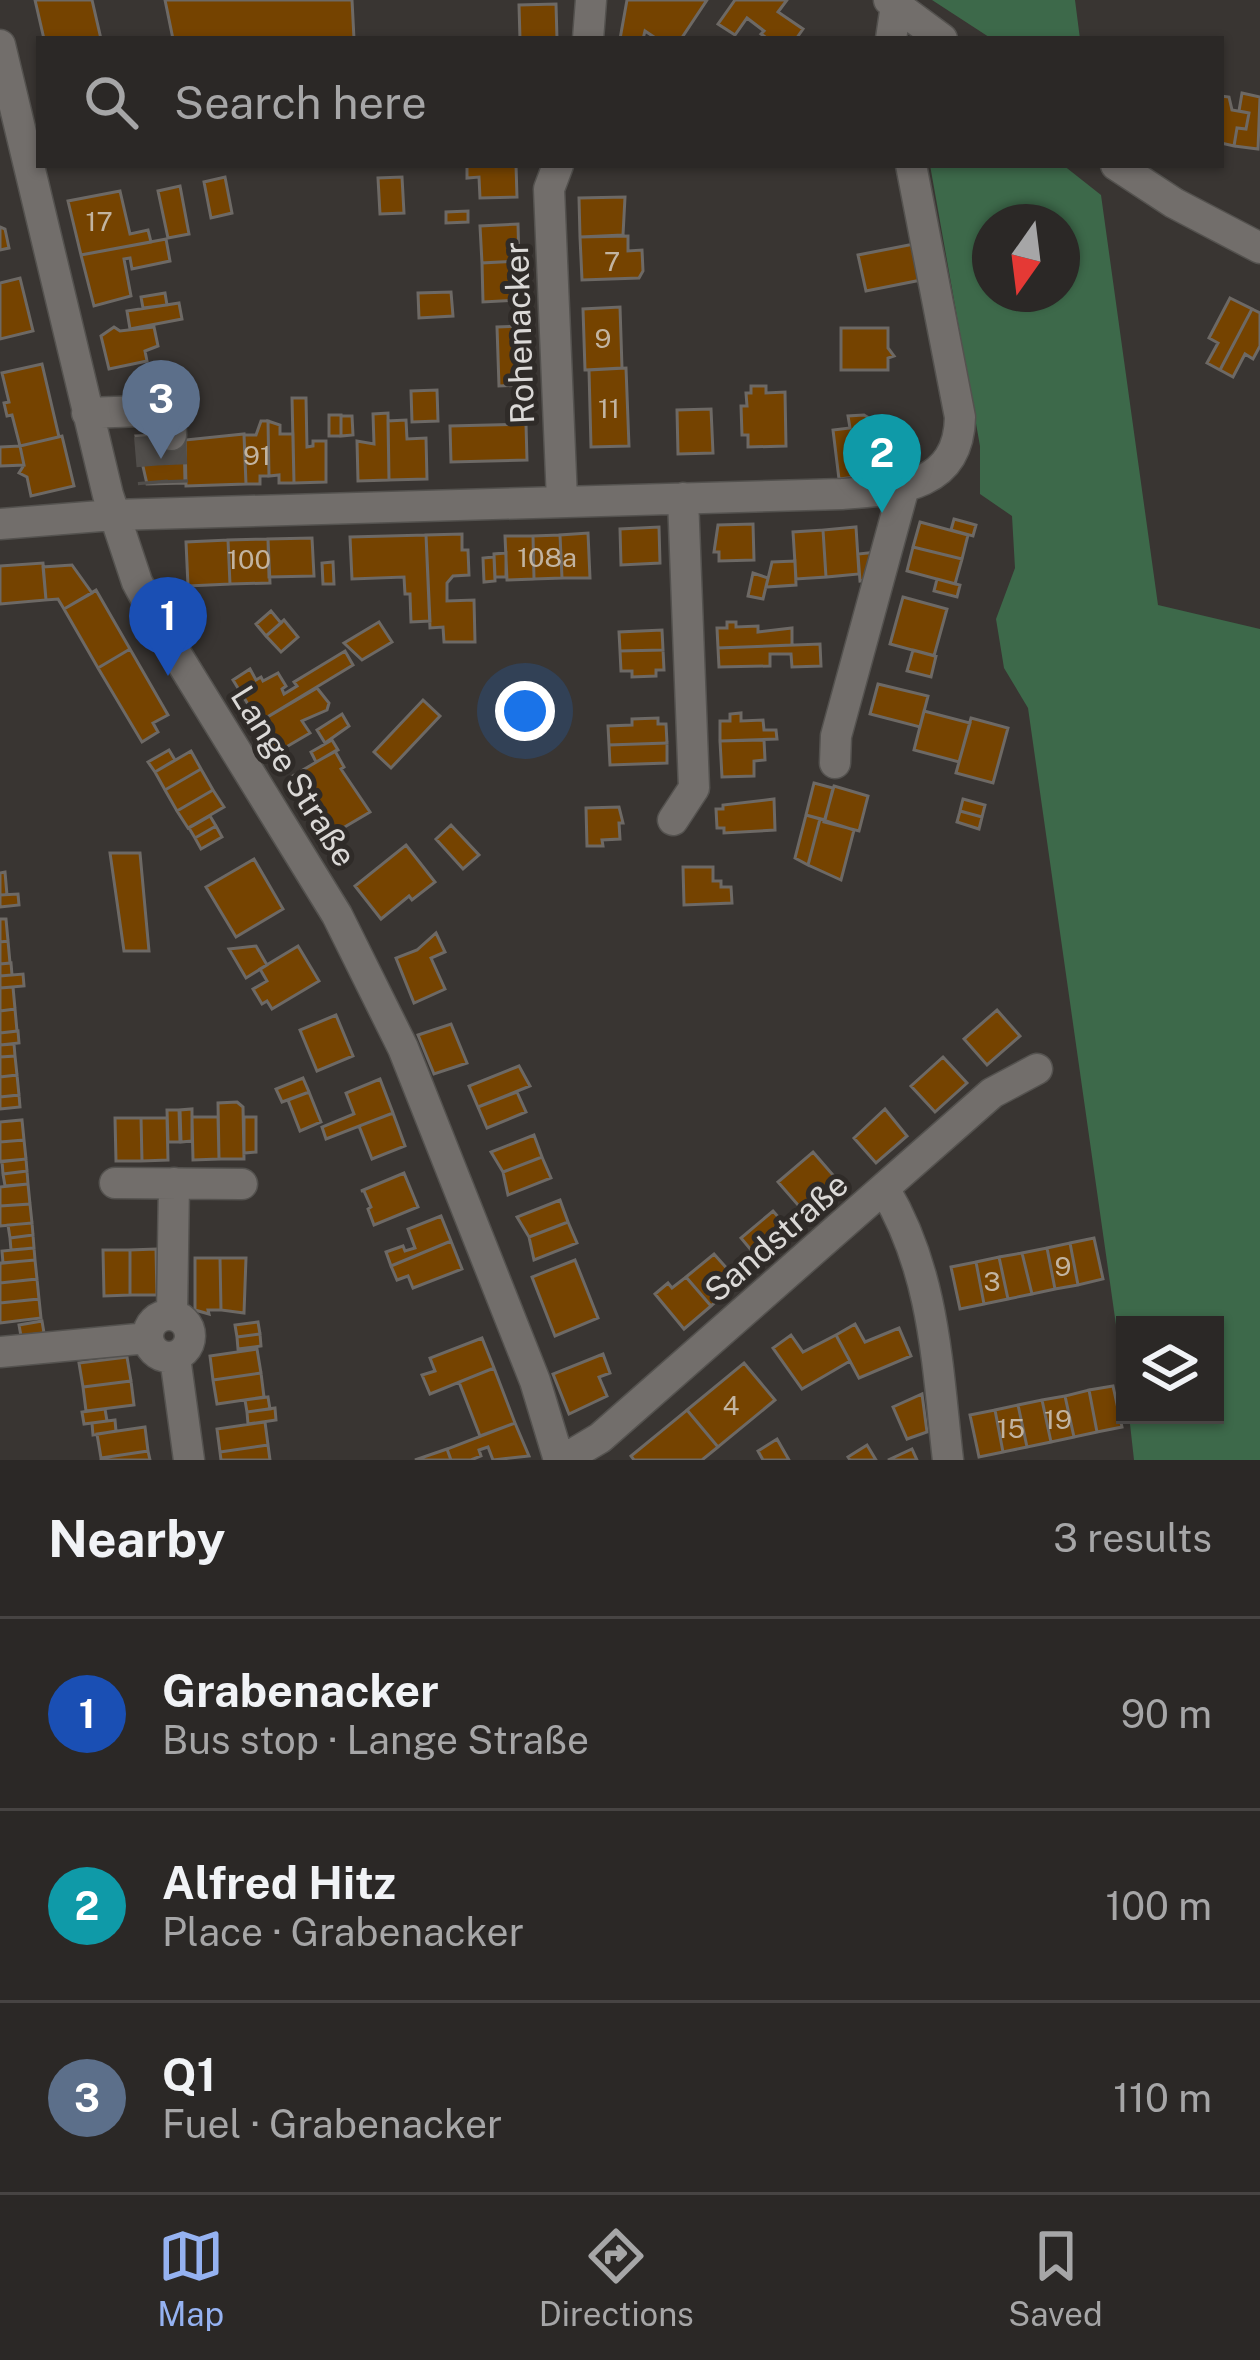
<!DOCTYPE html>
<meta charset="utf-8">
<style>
:root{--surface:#2b2826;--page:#33302e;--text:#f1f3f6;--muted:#a6a6a7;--line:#474443;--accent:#95b2f1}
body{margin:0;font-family:"Public Sans",sans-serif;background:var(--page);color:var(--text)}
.controls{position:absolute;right:36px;bottom:36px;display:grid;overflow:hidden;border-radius:0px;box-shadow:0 3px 9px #0004}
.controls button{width:108px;height:108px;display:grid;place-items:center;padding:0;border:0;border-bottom:3px solid var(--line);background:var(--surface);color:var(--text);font:60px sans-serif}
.compass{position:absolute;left:972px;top:204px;width:108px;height:108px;border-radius:50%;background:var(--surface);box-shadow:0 3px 9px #0004;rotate:194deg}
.you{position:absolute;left:525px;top:711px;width:42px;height:42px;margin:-30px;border:9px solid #fff;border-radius:50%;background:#1a73e8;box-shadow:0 0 0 18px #1a73e833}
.badge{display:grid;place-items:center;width:78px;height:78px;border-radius:50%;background:var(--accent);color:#fff;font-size:39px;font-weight:700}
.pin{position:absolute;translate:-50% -99px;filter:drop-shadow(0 3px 6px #0008)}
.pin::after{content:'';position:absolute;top:63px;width:42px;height:36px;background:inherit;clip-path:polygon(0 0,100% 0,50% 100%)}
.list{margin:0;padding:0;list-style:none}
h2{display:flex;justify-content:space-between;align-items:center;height:156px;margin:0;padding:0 48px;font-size:51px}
h2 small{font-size:39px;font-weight:400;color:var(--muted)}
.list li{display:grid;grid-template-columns:78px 1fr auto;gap:36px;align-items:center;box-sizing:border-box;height:192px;padding:0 48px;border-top:3px solid var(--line)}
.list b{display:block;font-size:45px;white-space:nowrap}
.list p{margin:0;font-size:39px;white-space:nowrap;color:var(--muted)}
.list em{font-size:39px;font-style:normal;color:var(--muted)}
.icon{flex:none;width:66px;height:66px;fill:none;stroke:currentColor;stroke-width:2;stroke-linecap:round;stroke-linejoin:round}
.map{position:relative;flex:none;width:1260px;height:1460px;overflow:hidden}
.search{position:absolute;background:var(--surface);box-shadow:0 3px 9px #0004;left:36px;right:36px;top:36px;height:132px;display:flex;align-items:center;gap:30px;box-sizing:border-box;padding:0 42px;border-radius:0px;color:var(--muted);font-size:45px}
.sheet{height:732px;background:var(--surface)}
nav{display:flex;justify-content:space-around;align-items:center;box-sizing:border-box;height:168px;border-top:3px solid var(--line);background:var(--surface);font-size:33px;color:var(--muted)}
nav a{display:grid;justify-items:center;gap:6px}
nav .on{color:var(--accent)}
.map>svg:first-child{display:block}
.green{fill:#3d694a;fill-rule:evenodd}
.building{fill:#754300;stroke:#6d6965;stroke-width:3}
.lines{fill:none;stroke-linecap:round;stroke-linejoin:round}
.minor-tunnel{stroke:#514e4b;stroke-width:30;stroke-dasharray:30 15;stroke-linecap:butt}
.minor-casing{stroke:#54524f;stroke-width:33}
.minor{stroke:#726e6b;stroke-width:30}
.labels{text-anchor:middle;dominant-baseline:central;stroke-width:10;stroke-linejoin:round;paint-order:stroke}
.number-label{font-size:27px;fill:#c2b4a1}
.street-label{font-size:33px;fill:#dbd9d7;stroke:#2f2b28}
</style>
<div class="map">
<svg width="1260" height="1460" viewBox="0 0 1260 1460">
<rect width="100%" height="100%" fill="#393532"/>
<!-- green -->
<path class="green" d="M932 0H1075L1080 39H992Z
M930 165H1063L1101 195 1158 605 1260 629V1460H1134L1129 1415H1215V1325H1125V1388L1028 708 1004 668 996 619 1015 568 1012 516 980 494V446ZM990 222H1062V294H990Z"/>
<!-- building -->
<path class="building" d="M35 0H92L101 39H44Z
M165 0H352L354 39H173Z
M627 0H707L681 39H657L645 31 643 39H620Z
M735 0H787L778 12 803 29 796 39H768L761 34 764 31 747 18 735 35 718 24Z
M556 4 557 39H520L519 5Z
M1242 93 1260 97 1258 149 1234 146 1237 128 1246 129 1249 113 1239 111Z
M1221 96 1229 97 1232 110 1249 113 1246 129 1237 128 1234 146 1221 143Z
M467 165H516L517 197 480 198 479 177 467 178Z
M225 177 232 213 211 218 204 182Z
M402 177 404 213 380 214 378 178Z
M180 186 189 234 168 238 158 191Z
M120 191 130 234 148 230 151 242 81 255 68 201Z
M625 197 623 235 580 237 579 198Z
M468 211V222L446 223V212Z
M518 224 519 261 482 263 480 226Z
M0 227 5 229 9 248 0 250Z
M628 236V251L642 250 643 271 639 278 582 280 580 237Z
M166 239 170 261 132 269 130 258 124 259 131 296 94 306 81 255Z
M914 244 921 280 866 291 858 255Z
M519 261 521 300 483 302 482 263Z
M20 278 33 331 0 339V283Z
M451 292 453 316 419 318 418 293Z
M165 293 167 305 143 308 141 297Z
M1230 298 1252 309 1220 370 1207 363 1218 343 1209 338Z
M179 303 182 319 130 329 127 311Z
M620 307 622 368 585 370 583 309Z
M1252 309 1260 313V346L1253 359 1245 354 1233 377 1220 370Z
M523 326 525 385 499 386 497 327Z
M114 327 120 331 154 327 158 346 145 351 147 361 109 369 101 336Z
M841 328H888V348L894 356 888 358V370H841Z
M42 364 59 437 20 446 12 415 7 416 4 403 9 402 2 373Z
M626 368 629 446 591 447 589 370Z
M751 386H766V393L785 392 786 446 748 447V435H742L741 406H747L746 393H751Z
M437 390 438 421 412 422 411 391Z
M292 398H306L307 447 313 446V441H326V482L294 483Z
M711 409 713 453 678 454 677 410Z
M388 413 389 480 358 481 357 441 374 444 373 414Z
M329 415H341V436H329Z
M864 415 869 418 867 440 878 439 882 474 839 479 833 430 850 428 848 416Z
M341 416H352L353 435 341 436Z
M406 420 407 439 426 438 427 479 389 480 388 421Z
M261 421H268L269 476H260V484H246L244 435H256Z
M268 421 280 425V434H293L294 483H279V475L269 476Z
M526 424 527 460 451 462 450 426Z
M184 434 185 483 147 484 136 436Z
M244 434 246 484 186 486 185 440Z
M62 436 74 486 31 496 27 477 19 473 24 465 20 446Z
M20 446 24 465 0 466V447Z
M954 519 976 525 973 536 951 530Z
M920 522 968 535 962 559 913 547Z
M753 524 754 560 719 561V552H714L718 525Z
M659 527 660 563 621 565 620 529Z
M856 527 859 574 826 577 823 530Z
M823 530 826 577 796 579 793 532Z
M588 533 590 578H562L560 535Z
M462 534V550H468L469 575 453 576 447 583V601L474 600 475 642H444L443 627 430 628 426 535Z
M426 535 430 621 411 622 410 594H405L404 577 352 579 350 537Z
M560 535 562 578 534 579 533 536Z
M505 536H533L534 579 507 580Z
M312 538 314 576 269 577 268 539Z
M268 539 270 583 230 584 228 540Z
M228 540 230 584 188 586 186 542Z
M913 547 962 559 955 584 907 571Z
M877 552 869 580 860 581 858 554Z
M506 553V577H495L494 554Z
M494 557 495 581 484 582 483 558Z
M795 561 796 585 766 587 772 562Z
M333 562 334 584H323L322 563Z
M43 563 46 600 0 604V566Z
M72 565 92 593 64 609 58 599 46 600 43 567Z
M753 573 768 578 763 599 748 596Z
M937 579 960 585 957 597 934 591Z
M96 590 130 649 98 668 64 609Z
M903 597 947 609 934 656 890 644Z
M271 611 281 623 266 636 256 624Z
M284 620 298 637 281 652 266 636Z
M379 622 392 642 362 660 344 643Z
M727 622H736V627L758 626V632L792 628V645L718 648 717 628H727Z
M662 630 663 650 620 651 619 632Z
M820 644 821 666 792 667 791 654H770V666L719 667 718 648Z
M130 649 168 715 153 723 158 732 142 742 98 668Z
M663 650 664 670H656V676L632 677V671H621L620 651Z
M913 650 936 656 931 677 907 671Z
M345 651 353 665 259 722 233 680 250 669 256 680 261 677 263 681 278 673 286 686 282 689 284 694 297 686 294 682Z
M878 684 928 696 920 727 870 714Z
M317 688 329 703 327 710 302 721 310 733 276 753 259 722Z
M423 700 440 716 391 768 374 752Z
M924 711 970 723 959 762 914 750Z
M741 713V721L763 720 764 730H776L777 739 720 741V721H730V714Z
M342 714 349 726 325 743 317 730Z
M658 718V724H666L667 743 609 745 608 726 632 725V719Z
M971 718 1008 728 993 783 956 773Z
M332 740 338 750 316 762 311 752Z
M764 740 765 760 754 761V776L722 777 720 741Z
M667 743V763L610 765 609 745Z
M169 750 175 760 155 772 148 762Z
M191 751 201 769 165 790 155 772Z
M335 751 344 767 341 769 370 812 326 838 291 777Z
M201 769 213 790 177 811 165 790Z
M814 783 833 788 825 820 806 815Z
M834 786 868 796 859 831 824 822Z
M213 790 224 807 188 828 177 811Z
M774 799 775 830 724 833V828H717L716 809H723V805Z
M963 799 985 805 982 817 960 811Z
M619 807 623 823H619L620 839 602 840 603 846H587L586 808Z
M960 811 982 817 979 829 957 822Z
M806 815 820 819 808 865 795 858Z
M210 816 216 826 195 838 189 828Z
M820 819 854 830 841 880 808 865Z
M451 825 479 855 463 869 436 839Z
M216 826 222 837 201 849 195 838Z
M406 845 435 882 412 900 409 896 381 919 355 886Z
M110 853H140L149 951H124Z
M254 859 283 909 236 937 206 887Z
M683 867H713V881H721V887H731L732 903 684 905Z
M5 872 7 895H0V873Z
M18 894 19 905 0 907V895Z
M0 919H6L8 941 0 942Z
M436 933 445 952 431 958 445 989 414 1003 396 958 417 950Z
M8 941 10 963 0 964V942Z
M256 946 267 965 246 978 229 949Z
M298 946 319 981 272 1009 267 1001 262 1004 253 989 267 981 260 969Z
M11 963 12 975 0 976V964Z
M23 974 24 986 0 988V976Z
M13 987 15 1009 0 1011V988Z
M15 1009 17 1031 0 1033V1011Z
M997 1010 1020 1036 987 1065 964 1039Z
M336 1015 353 1056 317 1071 300 1030Z
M451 1024 467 1063 434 1074 418 1035Z
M18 1031 19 1043 0 1045V1033Z
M14 1044 15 1056 0 1057V1045Z
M15 1056 17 1075 0 1077V1057Z
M943 1057 967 1083 935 1112 911 1086Z
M519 1066 530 1086 478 1107 469 1086Z
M17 1075 19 1095 0 1097V1077Z
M303 1078 309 1092 282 1102 276 1089Z
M380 1079 393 1113 326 1139 322 1127 354 1114 346 1093Z
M309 1092 321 1122 300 1131 288 1100Z
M517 1092 526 1112 487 1128 478 1107Z
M19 1095 20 1107 0 1109V1097Z
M237 1102 243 1107 244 1159H219L218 1103Z
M192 1109V1141L181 1142 180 1110Z
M885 1109 907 1136 876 1163 854 1138Z
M167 1110H179L180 1142H168Z
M393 1113 405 1146 372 1159 359 1126Z
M192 1117H218L219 1159 193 1160Z
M244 1117H256V1152L244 1153Z
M115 1118H141L142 1161H116Z
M141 1118H167L168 1160 142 1161Z
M22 1120 24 1140 0 1142V1122Z
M534 1135 542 1157 503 1172 491 1152Z
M24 1140 26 1159 0 1162V1142Z
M813 1152 846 1190 811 1220 778 1182Z
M542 1157 551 1178 508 1195 503 1172Z
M26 1159 27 1171 3 1174 2 1161Z
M27 1171 28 1184 5 1186 3 1174Z
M404 1173 418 1207 374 1225 368 1209 371 1207 364 1191H361Z
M28 1184 30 1204 0 1206V1187Z
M560 1200 568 1222 529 1237 517 1217Z
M30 1204 32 1223 0 1226V1206Z
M773 1211 794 1235 762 1263 741 1238Z
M441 1216 451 1241 391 1266 386 1252 403 1246 405 1251 415 1248 408 1229Z
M568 1222 577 1243 534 1260 529 1237Z
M32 1223 33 1235 10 1238 8 1225Z
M33 1235 34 1248 11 1250 10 1238Z
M1094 1238 1103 1279 1078 1285 1070 1243Z
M451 1241 462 1269 413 1288 408 1276 397 1280 391 1266Z
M1070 1243 1078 1285 1055 1289 1047 1248Z
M34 1248 35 1260 3 1263 2 1251Z
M1047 1248 1055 1289 1032 1294 1022 1253Z
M156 1249 157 1295H130V1250Z
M103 1250H130V1295L104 1296Z
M1022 1253 1032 1294 1008 1299 999 1257Z
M714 1254 739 1282 711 1306 686 1277Z
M999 1257 1008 1299 984 1304 976 1262Z
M195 1258H220L221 1310H208L209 1314 195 1310Z
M220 1258H246L244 1313 221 1310Z
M35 1260 37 1279 0 1283V1263Z
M575 1260 598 1318 555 1336 532 1277Z
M976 1262 984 1304 960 1309 951 1267Z
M686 1277 711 1306 684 1329 655 1294 668 1283 672 1288Z
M37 1279 39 1299 0 1303V1283Z
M39 1299 41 1318 0 1323V1303Z
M42 1321 44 1333 21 1336 19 1325Z
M258 1322 260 1334 237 1337 235 1325Z
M855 1324 865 1342 899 1328 911 1356 859 1378 836 1335Z
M260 1334 261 1346 238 1349 237 1337Z
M791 1335 803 1352 836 1335 850 1361 802 1389 773 1348Z
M482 1338 494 1368 430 1394 422 1375 435 1371 430 1358Z
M257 1349 261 1373 213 1380 210 1356Z
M603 1354 610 1373 599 1377 607 1396 569 1414 553 1374Z
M127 1357 131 1381 83 1387 79 1363Z
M744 1363 775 1400 718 1447 687 1410Z
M494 1368 515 1423 480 1436 459 1382Z
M261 1373 264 1397 217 1404 213 1380Z
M131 1381 134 1405 86 1411 83 1387Z
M1113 1386 1122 1427 1097 1432 1089 1390Z
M1089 1390 1097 1432 1074 1437 1065 1396Z
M922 1394 927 1432 907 1439 893 1407Z
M1065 1396 1074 1437 1051 1442 1042 1400Z
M268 1397 270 1409 247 1412 245 1400Z
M1042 1400 1051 1442 1027 1447 1018 1405Z
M1018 1405 1027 1447 1003 1452 995 1410Z
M275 1408 276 1420 248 1424 247 1412Z
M105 1409 107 1421 84 1424 82 1412Z
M687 1410 718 1447 702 1460H634L631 1456Z
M995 1410 1003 1452 979 1457 970 1415Z
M115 1420 116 1431 93 1435 92 1423Z
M265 1422 268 1445 220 1452 217 1429Z
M515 1423 529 1456 493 1460 488 1447 479 1450 481 1456 471 1460H451L447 1449Z
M145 1427 148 1451 101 1458 97 1434Z
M777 1439 789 1460H763L758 1451Z
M268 1445 270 1460H221L220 1452Z
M867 1445 876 1460H850L848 1457Z
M447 1449 451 1460H415Z
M912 1449 917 1460H888Z
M148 1451 150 1460H101V1458Z"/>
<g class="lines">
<!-- minor-tunnel -->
<path class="minor-tunnel" d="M171 435 173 483
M149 436 153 484"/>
<defs>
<path id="minor" d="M889 0 942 39
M588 39 591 0
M891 39 896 5
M0 45 108 495 137 582 172 647 337 915 403 1048 535 1381 559 1460
M558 165 549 189 562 500
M1116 165 1174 203 1260 248
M87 413 170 410 171 435
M0 524 113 515 842 494C897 490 959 488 960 417L911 165
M835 763 836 736 904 487
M673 820 694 788 683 498
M115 1183 242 1184
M885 1190C935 1274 937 1365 948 1460
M148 1336a21 21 0 1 1 42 0a21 21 0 1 1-42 0Z
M172 1315 174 1183
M0 1352 148 1338
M175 1357 189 1460
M563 1460 600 1438 992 1093 1037 1069"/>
</defs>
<!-- minor casing -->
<use href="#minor" class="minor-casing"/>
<!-- minor -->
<use href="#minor" class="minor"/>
</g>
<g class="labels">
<!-- number labels -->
<g class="number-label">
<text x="99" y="221">17</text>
<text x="612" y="261">7</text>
<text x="603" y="338">9</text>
<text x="609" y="408">11</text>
<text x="257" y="455">91</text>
<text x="547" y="557">108a</text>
<text x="249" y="559">100</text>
<text x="1063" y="1266">9</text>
<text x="992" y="1281">3</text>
<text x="731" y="1405">4</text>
<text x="1058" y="1419">19</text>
<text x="1011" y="1428">15</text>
</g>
<!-- street labels -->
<g class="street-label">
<text transform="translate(519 333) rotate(-92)">Rohenacker</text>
<text transform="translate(294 776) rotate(58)">Lange Straße</text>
<text transform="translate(776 1237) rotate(-41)">Sandstraße</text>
</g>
</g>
</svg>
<div class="controls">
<button><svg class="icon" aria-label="layers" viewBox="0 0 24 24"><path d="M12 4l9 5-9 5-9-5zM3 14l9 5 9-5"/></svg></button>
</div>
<svg class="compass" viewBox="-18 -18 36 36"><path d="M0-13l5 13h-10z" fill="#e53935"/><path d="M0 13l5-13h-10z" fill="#a6a6a7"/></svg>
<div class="you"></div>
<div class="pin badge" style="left:168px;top:676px;background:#1a4fb4">1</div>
<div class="pin badge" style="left:882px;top:513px;background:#0f9aa8">2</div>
<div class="pin badge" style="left:161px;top:459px;background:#5c6f8a">3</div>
<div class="search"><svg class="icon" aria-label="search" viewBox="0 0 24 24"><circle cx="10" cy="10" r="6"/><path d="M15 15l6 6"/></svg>Search here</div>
</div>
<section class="sheet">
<h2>Nearby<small>3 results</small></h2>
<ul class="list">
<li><span class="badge" style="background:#1a4fb4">1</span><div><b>Grabenacker</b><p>Bus stop · Lange Straße</p></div><em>90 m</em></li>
<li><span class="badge" style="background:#0f9aa8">2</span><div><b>Alfred Hitz</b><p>Place · Grabenacker</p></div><em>100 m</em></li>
<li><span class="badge" style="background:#5c6f8a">3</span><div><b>Q1</b><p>Fuel · Grabenacker</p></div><em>110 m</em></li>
</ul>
</section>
<nav>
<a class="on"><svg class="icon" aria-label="map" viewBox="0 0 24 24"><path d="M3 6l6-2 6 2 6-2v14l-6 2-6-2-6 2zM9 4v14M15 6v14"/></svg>Map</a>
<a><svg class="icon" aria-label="directions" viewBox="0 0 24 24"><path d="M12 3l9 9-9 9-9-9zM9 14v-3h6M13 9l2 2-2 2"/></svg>Directions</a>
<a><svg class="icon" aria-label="saved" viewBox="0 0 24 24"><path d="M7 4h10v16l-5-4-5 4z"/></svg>Saved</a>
</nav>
